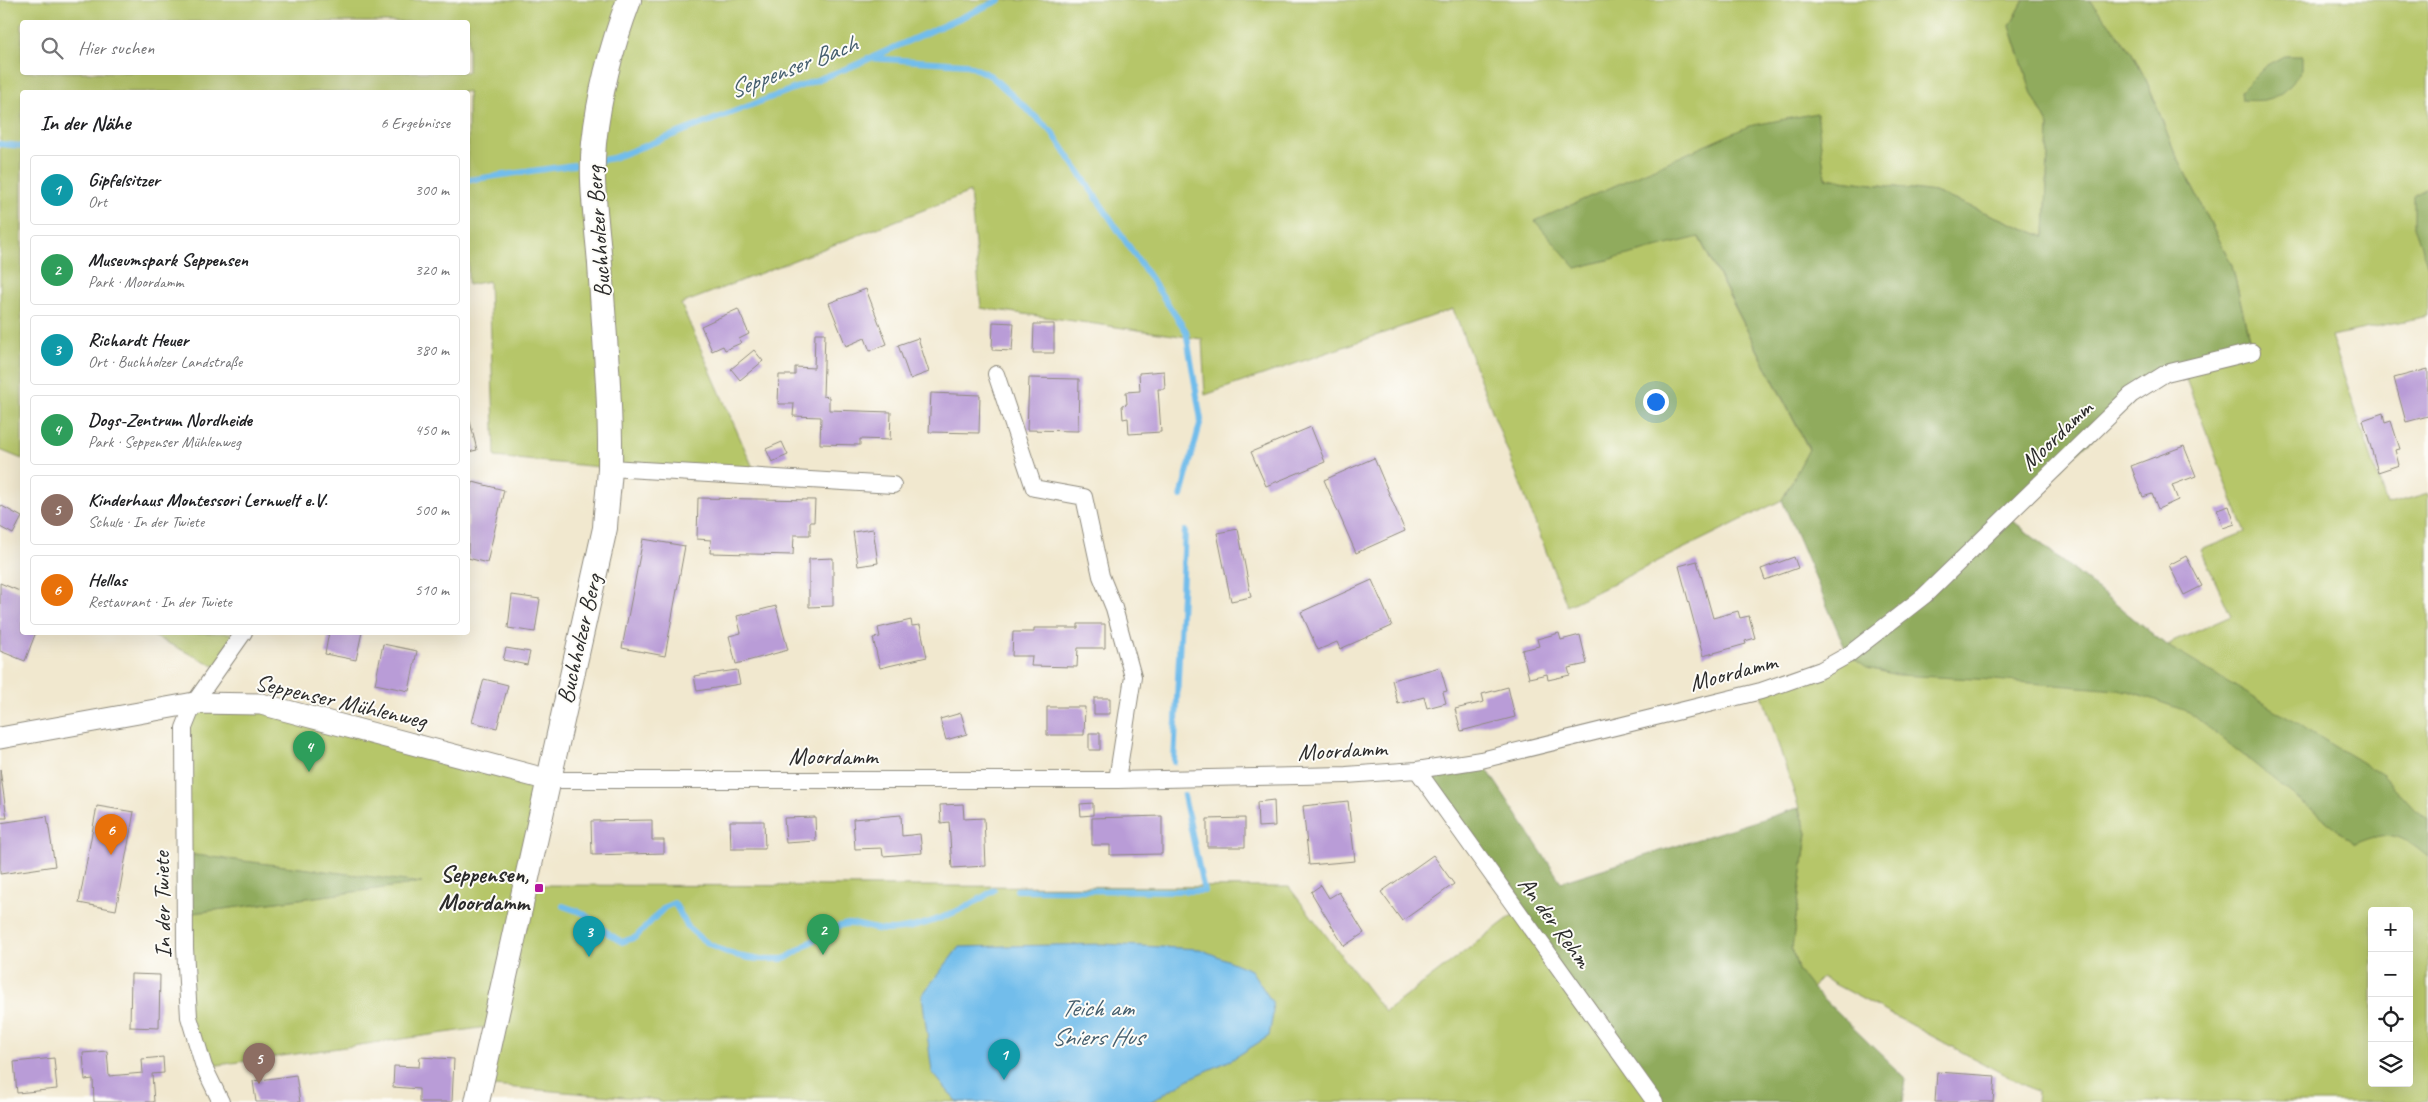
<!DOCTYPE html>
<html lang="de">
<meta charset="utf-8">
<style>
:root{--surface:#fff;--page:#f2f2f2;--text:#202124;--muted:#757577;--line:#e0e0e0;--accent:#b5179e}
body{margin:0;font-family:Caveat,sans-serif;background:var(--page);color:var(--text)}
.controls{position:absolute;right:15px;bottom:15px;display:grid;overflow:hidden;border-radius:5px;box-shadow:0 5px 20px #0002}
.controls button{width:45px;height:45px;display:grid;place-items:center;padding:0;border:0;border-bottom:1px solid var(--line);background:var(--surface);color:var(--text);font:25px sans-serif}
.you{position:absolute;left:1655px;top:401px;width:18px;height:18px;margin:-12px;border:4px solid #fff;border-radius:50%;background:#1a73e8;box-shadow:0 0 0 8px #1a73e833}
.badge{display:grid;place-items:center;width:32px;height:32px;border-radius:50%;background:var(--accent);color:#fff;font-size:16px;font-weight:700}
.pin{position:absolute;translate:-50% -41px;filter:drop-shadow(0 1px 2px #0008)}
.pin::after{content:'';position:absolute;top:26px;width:18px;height:15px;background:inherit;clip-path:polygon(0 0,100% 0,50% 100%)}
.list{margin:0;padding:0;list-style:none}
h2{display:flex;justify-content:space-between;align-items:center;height:65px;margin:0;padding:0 20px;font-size:21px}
h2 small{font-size:16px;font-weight:400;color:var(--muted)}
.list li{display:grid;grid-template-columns:32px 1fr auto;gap:15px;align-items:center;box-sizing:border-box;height:70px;margin:0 10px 10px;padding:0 10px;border:1px solid var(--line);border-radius:5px}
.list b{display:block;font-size:19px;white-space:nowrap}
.list p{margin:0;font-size:16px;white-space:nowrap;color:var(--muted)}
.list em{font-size:16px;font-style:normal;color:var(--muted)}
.icon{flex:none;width:28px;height:28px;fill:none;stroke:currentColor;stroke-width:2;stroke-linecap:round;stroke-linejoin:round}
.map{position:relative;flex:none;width:2428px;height:1102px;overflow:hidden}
.search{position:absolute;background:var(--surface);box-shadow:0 5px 20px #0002;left:20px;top:20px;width:450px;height:55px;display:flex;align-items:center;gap:12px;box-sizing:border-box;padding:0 18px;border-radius:5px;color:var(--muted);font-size:19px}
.panel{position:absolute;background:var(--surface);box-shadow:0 5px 20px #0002;left:20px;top:90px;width:450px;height:545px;border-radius:5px}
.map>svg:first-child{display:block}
.green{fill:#b6c669;stroke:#70784a;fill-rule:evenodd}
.forest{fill:#90ab5d;stroke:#5e6b44}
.water{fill:#72bdeb;stroke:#4e748b}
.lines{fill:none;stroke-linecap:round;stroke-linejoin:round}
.stream{stroke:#72bdeb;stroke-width:6}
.building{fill:#b99cd7}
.minor-casing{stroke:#8e8a7d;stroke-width:18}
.tertiary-casing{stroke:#8e8a7d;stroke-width:23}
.secondary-casing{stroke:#8e8a7d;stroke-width:26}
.minor{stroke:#fff;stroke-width:16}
.tertiary{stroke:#fff;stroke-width:21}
.secondary{stroke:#fff;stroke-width:24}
.poi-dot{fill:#b5179e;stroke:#fdfcf7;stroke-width:2}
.labels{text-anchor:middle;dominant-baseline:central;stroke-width:4;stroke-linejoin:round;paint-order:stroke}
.street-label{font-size:24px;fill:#2b2b2b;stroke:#fdfcf7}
.poi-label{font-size:24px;font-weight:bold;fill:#2b2b2b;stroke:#fdfcf7;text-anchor:end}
.water-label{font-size:25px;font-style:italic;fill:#445e6e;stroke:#fdfcf7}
</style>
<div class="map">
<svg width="2428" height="1102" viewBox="0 0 2428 1102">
<rect width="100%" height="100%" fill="#fdfcf7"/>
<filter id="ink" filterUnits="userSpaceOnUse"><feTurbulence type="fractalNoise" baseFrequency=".02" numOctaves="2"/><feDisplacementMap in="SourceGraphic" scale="10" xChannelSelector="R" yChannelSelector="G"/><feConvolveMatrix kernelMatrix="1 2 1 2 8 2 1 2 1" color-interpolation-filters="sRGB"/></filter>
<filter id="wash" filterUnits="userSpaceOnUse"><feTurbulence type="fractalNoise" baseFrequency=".0096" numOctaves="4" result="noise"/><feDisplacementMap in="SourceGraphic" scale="20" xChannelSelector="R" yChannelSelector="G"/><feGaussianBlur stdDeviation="1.12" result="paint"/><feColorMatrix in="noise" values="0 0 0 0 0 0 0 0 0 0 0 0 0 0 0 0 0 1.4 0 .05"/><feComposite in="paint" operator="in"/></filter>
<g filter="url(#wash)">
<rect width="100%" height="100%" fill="#f1e8cf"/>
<!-- green -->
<path class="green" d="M0 0H2024L2010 26 2032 94 2049 126 2045 237 1935 192 1825 178 1816 113 1576 268 1698 236 1809 450 1782 500 1567 606 1453 309 1205 395 1202 339 981 308 970 192 681 304 758 479 610 468 495 457 489 281 468 285V92H22V459L0 450ZM22 22H468V72H22Z
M2090 0H2428V316L2331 336 2387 505 2428 493V1102H2036L2037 1092 1821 977 1812 989 1798 970 1792 948 1807 833 1761 691 1821 670 2007 516 2166 645 2231 616 2201 550 2245 532 2182 369 2252 351 2232 265 2175 153 2147 82 2132 53ZM2372 911H2409V1083H2372Z
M147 633H244L219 668Z
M194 703 261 704 549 780 526 885 1289 887 1385 1012 1518 911 1655 1102H659V1100L481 1085 494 1026 204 1067 189 1017 185 914 419 883 185 854 184 728Z"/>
<!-- forest -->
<path class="forest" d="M2024 0H2090L2132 53 2147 82 2175 153 2232 265 2252 352 2166 373 2007 516 2166 645 2383 775 2415 810 2428 819V857C2400 834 2390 829 2355 844L2189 712 2129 691 1994 680 1897 675 1867 668 1848 655 1782 500 1809 449 1699 237 1576 268 1535 221 1749 126 1817 113 1825 178 1935 192 2045 237 2049 126 2032 94 2010 26Z
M2284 56H2302V70C2282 95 2276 103 2242 100L2241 91 2267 65Z
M2428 186V267L2414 226V196Z
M1481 760 1561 882 1798 808 1807 833 1792 948 1798 970 1812 988 1906 1079 1903 1102H1655L1417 770Z
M185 854 203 856 422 883 185 914Z"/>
<!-- water -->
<path class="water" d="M1102 944 1200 949 1251 970 1272 1002 1273 1014 1269 1036 1231 1060 1191 1078 1150 1102H957L932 1072 922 995 959 947Z"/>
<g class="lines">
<!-- stream -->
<path class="stream" d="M868 58 966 64 991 76 1052 132 1186 331 1201 420 1181 496
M0 144 22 146
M597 161 613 158 853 66 1000 0
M468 180 574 165
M1174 762 1185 531
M1017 890 1204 891 1184 796
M563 906 583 913 609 934 622 942 636 937 665 907 674 903C680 911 684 923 690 929 712 951 744 961 773 959 778 959 784 960 788 957 804 948 829 926 848 924 859 923 873 930 885 930 919 931 967 909 994 890"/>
</g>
<g id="blocks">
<!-- building -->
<path class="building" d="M866 289 887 344 870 351 865 338 846 346 829 303Z
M738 309 749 334 739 339 741 343 725 350 723 346 712 351 701 326Z
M993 322 1014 323 1012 351 992 350Z
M1034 324H1054V353H1033Z
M815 333H825L823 396 829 397V410L891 412 890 440 860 439V445L820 444 821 417 793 416 794 404H778L779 375H795V367L814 368Z
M918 338 929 372 910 379 898 345Z
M754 350 763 361 740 380 731 369Z
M2428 369V416L2406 422 2394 378Z
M1164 371 1165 389H1158L1161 432 1129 434 1128 418 1123 419 1122 405 1127 404 1126 392 1140 391 1139 373Z
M1029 378 1079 379 1078 431 1027 430Z
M931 393 980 395 979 433 929 432Z
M468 413 477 450 468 452Z
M2383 413 2385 423 2391 421 2400 449 2395 450 2399 465 2378 472 2363 420Z
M1311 427 1325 462 1266 486 1251 452Z
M782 442 788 455 772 462 766 449Z
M2184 446 2196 476 2172 485 2178 500 2158 509 2152 494 2143 497 2131 466Z
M1374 458 1405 531 1356 553 1324 480Z
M473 482 504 490 487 563 468 558V488L471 489Z
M698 498 815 500 814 522H810V535H794L793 555 710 553 711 540 697 539Z
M0 505 22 517 13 534 0 527Z
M2229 506 2235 524 2223 528 2217 510Z
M873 529 878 563 858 566 853 532Z
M1238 529 1251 597 1231 601 1217 533Z
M643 539 685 546 665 656 622 648Z
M2186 556 2202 586 2184 595 2169 565Z
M1794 557 1798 568 1765 580 1761 569Z
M833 558V606L809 607V559Z
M1697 561 1713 618 1738 611 1740 618 1749 616 1755 638 1745 641 1746 644 1703 656 1679 566Z
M1372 580 1392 626 1340 649 1337 642 1318 650 1301 612Z
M0 583 22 592V632H36L25 661 0 651Z
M512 595 540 599 535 632 508 628Z
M776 606 788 650 736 664 729 636 741 633 737 616Z
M911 620 912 626 920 625 927 657 880 668 873 638 880 637 878 628Z
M1078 624H1105V648H1078L1077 667 1031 666 1032 656H1012L1013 632H1034V628H1078Z
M329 632H362L356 660 325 654Z
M1559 633 1561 640 1580 635 1587 664 1568 668 1570 675 1548 680 1547 674 1529 678 1522 650 1539 646 1537 639Z
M383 644 417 651 409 691 375 684Z
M506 648 530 652 527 665 503 660Z
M1440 667 1447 691 1443 692 1446 703 1427 708 1424 697 1398 704 1392 680Z
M737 670 740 684 697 691 694 676Z
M484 679 508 685 497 728 472 722Z
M1508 687 1515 717 1461 731 1455 709 1484 702 1482 694Z
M1094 698H1110V714H1094Z
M1047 707H1085L1084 735H1047Z
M961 713 967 734 946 740 940 719Z
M1089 733H1100V750H1089Z
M0 769 7 818H0Z
M1274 800 1275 826 1258 827 1257 802Z
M1348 801 1355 861 1309 865 1303 806Z
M1093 803V815L1081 816 1080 804Z
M963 804 964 819 984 818 986 866 952 868 949 822 941 823 940 805Z
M97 806 134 812 116 910 79 903Z
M901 815 902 836 920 834 922 853 883 856 882 848 855 849 853 819Z
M47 816 55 866 0 874V823Z
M1162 816V854L1110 855V845H1092V818Z
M815 817 816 841 786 843 784 818Z
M1245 818V847H1207V819Z
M652 820V840H664V853L592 855 591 821Z
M730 821H764L765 849H731Z
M1433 855 1454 884 1402 921 1381 892Z
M1321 885 1329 898 1339 892 1364 933 1344 946 1311 892Z
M131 974 160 975 159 1028 130 1027Z
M107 1051 109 1076 143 1073 142 1059 163 1057 164 1073 152 1074 154 1102H94L93 1079 85 1080 83 1053Z
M420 1057 454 1059 452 1102H419V1089L393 1087 394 1066 419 1067Z
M54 1058 57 1089 17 1093 14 1062Z
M1937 1072 1995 1076 1993 1102H1935Z
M296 1075 300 1102H256L253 1081Z"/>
</g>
</g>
<g filter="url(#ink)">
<use href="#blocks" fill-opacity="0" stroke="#8e8a7d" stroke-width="1"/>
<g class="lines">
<defs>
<path id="minor" d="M996 374 1034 488 1084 497 1101 576 1114 608 1133 677 1117 780
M610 468 893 485
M1417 770 1655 1102
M549 780H1117L1346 775 1417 770 1481 760 1761 691 1821 670 1848 655 1924 596 2131 395 2166 373 2252 352
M221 1102 204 1067 189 1017 185 948 184 728 194 703 244 632"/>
<path id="tertiary" d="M0 738 194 703 261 704 549 780"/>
<path id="secondary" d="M477 1102 605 528C606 508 609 488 610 468 611 400 604 331 600 264 597 224 590 183 594 143 599 95 612 45 629 0"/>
</defs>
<!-- minor casing -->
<use href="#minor" class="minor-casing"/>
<!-- tertiary casing -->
<use href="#tertiary" class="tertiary-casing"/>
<!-- secondary casing -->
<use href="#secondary" class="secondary-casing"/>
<!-- minor -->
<use href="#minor" class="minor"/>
<!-- tertiary -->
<use href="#tertiary" class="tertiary"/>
<!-- secondary -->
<use href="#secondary" class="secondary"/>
</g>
</g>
<!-- markers -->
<rect class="poi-dot" x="534" y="883" width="10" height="10" rx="2.5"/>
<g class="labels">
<!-- street labels -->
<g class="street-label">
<text transform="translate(598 232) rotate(-94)">Buchholzer Berg</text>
<text transform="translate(2056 435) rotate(-44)">Moordamm</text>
<text transform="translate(579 639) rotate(-77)">Buchholzer Berg</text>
<text transform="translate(1733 672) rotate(-15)">Moordamm</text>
<text transform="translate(341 701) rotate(13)">Seppenser Mühlenweg</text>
<text transform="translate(1342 750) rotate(-3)">Moordamm</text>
<text x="833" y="756">Moordamm</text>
<text transform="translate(162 905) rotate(-91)">In der Twiete</text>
<text transform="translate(1555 922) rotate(54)">An der Rehm</text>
</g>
<!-- poi labels -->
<g class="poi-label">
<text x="529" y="874">Seppensen,<tspan x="529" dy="28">Moordamm</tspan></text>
</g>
<!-- water labels -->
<g class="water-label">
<text transform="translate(793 67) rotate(-21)">Seppenser Bach</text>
<text x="1097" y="1008">Teich am<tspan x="1097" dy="29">Sniers Hus</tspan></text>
</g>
</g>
</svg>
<div class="controls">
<button>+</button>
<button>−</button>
<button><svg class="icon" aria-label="locate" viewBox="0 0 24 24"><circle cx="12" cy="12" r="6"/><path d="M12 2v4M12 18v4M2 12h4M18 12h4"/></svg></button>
<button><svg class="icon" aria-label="layers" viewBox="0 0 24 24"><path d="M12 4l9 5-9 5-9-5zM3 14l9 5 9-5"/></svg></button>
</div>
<div class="you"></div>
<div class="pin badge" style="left:1004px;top:1080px;background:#0f9aa8">1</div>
<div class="pin badge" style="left:823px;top:955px;background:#2e9e5b">2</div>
<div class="pin badge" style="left:589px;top:957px;background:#0f9aa8">3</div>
<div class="pin badge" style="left:309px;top:772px;background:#2e9e5b">4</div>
<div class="pin badge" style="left:259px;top:1084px;background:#8d6e63">5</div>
<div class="pin badge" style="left:111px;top:855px;background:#e8710a">6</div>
<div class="search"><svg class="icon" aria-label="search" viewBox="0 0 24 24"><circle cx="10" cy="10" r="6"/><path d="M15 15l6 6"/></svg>Hier suchen</div>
<section class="panel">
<h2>In der Nähe<small>6 Ergebnisse</small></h2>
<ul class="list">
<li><span class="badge" style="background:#0f9aa8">1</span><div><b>Gipfelsitzer</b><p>Ort</p></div><em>300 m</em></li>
<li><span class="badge" style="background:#2e9e5b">2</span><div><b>Museumspark Seppensen</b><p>Park · Moordamm</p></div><em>320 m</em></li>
<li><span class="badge" style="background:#0f9aa8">3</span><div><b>Richardt Heuer</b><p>Ort · Buchholzer Landstraße</p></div><em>380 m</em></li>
<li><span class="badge" style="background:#2e9e5b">4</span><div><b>Dogs-Zentrum Nordheide</b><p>Park · Seppenser Mühlenweg</p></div><em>450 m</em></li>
<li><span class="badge" style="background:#8d6e63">5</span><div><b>Kinderhaus Montessori Lernwelt e.V.</b><p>Schule · In der Twiete</p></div><em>500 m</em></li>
<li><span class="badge" style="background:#e8710a">6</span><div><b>Hellas</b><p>Restaurant · In der Twiete</p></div><em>510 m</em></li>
</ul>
</section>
</div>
